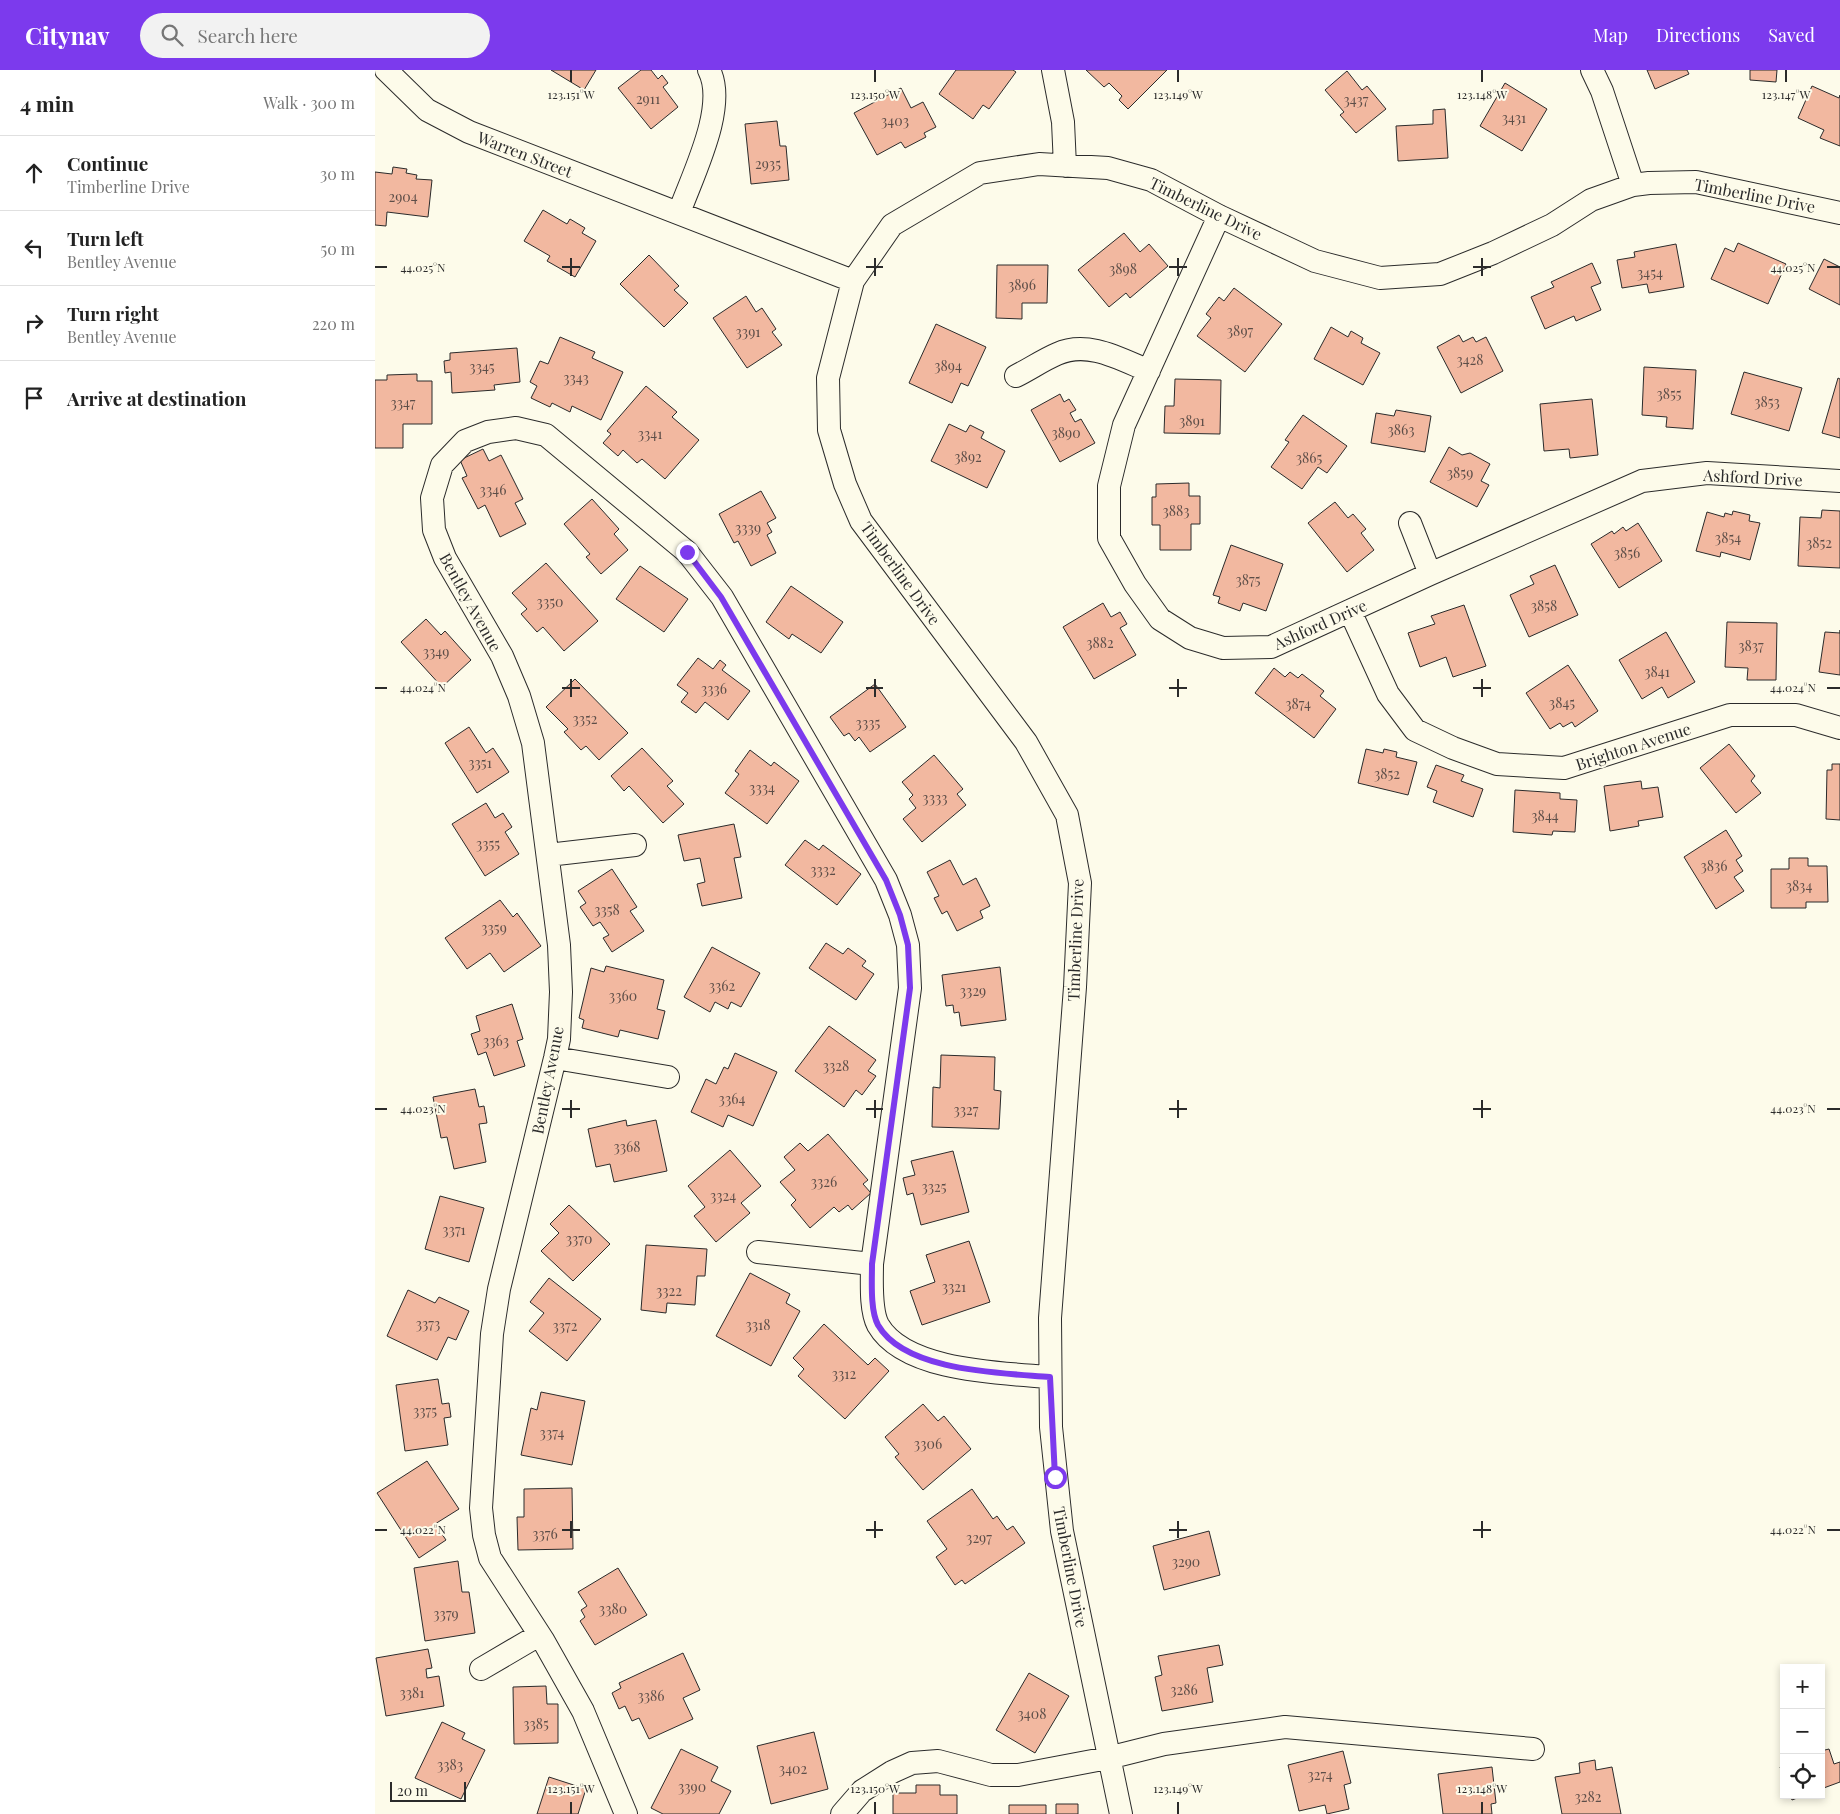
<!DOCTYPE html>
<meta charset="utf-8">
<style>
:root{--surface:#fff;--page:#f2f2f2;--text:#222;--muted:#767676;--line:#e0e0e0;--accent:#7c3aed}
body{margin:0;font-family:"Playfair Display",serif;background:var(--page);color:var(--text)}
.controls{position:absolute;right:15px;bottom:15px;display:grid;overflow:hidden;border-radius:0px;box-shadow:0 2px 8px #0003}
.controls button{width:45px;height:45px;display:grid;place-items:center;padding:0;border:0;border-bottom:1px solid var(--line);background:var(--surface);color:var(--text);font:25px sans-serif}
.scale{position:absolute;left:15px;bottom:12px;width:76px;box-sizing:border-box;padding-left:5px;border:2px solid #2b2b2b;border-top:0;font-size:14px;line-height:18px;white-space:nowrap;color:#2b2b2b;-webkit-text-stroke:4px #fdfbea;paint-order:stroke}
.stop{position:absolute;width:15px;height:15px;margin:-11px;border:4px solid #7c3aed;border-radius:50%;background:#fff}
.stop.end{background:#7c3aed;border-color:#fff;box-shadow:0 1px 5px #0008}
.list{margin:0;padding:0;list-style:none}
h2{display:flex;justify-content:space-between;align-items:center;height:65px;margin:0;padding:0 20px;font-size:21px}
h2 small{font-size:16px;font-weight:400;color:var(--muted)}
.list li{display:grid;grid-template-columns:32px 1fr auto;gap:15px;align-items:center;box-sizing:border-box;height:75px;padding:0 20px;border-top:1px solid var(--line)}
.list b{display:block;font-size:19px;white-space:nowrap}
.list p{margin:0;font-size:16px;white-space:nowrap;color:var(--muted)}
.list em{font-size:16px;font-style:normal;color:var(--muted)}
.icon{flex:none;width:28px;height:28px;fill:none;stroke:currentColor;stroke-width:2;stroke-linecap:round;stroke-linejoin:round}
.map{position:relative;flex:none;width:1465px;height:1744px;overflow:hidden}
header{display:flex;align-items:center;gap:30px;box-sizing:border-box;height:70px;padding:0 25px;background:var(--accent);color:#fff}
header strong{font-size:24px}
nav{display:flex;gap:28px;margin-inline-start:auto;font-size:18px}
.search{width:350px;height:45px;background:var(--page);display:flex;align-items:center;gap:12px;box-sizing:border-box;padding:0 18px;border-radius:28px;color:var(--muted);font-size:19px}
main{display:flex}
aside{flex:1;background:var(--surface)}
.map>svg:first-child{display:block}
.building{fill:#f2b8a0;stroke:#2b2b2b}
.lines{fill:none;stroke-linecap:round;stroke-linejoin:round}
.minor-casing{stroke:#2b2b2b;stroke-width:24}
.minor{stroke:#fdfbea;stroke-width:22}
.route{stroke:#7c3aed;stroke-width:6}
.ticks{fill:none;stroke:#2b2b2b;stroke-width:2}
.labels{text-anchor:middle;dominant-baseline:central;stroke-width:4;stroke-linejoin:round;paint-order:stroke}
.number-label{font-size:14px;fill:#5d4e48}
.street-label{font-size:16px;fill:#2b2b2b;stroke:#fdfbea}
.ticks-label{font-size:12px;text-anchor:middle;fill:#2b2b2b;stroke:#fdfbea;stroke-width:4;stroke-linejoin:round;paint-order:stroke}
</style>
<header>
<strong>Citynav</strong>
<div class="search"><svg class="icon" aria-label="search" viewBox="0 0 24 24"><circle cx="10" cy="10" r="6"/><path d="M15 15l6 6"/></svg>Search here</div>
<nav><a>Map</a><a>Directions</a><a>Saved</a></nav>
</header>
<main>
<aside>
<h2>4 min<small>Walk · 300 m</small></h2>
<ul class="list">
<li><svg class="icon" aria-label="ahead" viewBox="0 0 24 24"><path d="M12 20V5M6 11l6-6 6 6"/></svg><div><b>Continue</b><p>Timberline Drive</p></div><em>30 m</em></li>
<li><svg class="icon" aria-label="left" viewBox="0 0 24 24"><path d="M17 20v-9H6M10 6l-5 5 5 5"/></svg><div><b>Turn left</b><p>Bentley Avenue</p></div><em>50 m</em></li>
<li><svg class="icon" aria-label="right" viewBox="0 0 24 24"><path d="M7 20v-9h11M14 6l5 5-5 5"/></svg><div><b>Turn right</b><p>Bentley Avenue</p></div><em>220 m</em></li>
<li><svg class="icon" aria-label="arrive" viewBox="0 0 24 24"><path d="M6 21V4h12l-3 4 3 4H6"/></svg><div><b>Arrive at destination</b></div></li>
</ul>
</aside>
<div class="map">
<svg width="1465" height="1744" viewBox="0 0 1465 1744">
<rect width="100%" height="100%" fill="#fdfbea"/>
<!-- building -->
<path class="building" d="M176 0H221L209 20Z
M266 0H276L283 9 287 5 293 13 288 17 303 37 276 59 243 18Z
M581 0H638L641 2 614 39 608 35 598 49 564 24Z
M711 0H792L753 39 744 30 747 26 734 13 729 17Z
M1272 0H1312L1314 4 1280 19Z
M1375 0H1402L1401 12 1375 10Z
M972 1 987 20 992 16 1011 39 981 63 965 45 969 42 950 20Z
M1130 13 1172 39 1147 81 1105 56Z
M1437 16 1464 28 1465 25V76L1445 68 1449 60 1423 48Z
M526 18 536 38 548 32 561 57 549 63 551 67 530 78 526 72 502 85 479 43Z
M1070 39 1073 88 1023 91 1021 56 1058 54V40Z
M402 51 405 76H411L414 110 376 114 370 54Z
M18 97 32 99 31 103 42 105 41 109 57 110 53 147 12 142 11 156 0 155V102L17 104Z
M168 140 192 154 195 149 210 158 207 163 221 171 200 207 172 191 175 186 149 171Z
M749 163 765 182 774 174 793 196 755 228 751 223 734 237 703 200Z
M1363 173 1411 194 1393 234 1336 209 1350 178 1359 182Z
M1301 174 1309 217 1274 223 1272 214 1247 218 1242 190 1260 187 1259 182Z
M274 185 304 216 299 220 313 233 289 257 245 214Z
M1449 189 1465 197V235L1434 219Z
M1217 193 1226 213 1216 217 1226 240 1201 251 1199 246 1170 259 1156 227 1179 217 1176 212Z
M622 195H673L672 233H647V249L621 248Z
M859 218 907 254 870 302 822 266 836 248 831 244 844 227 849 231Z
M371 226 381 242 387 238 401 259 397 262 407 275 372 298 338 248Z
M561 254 611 277 593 316 586 313 577 333 534 313Z
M956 257 973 267 976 261 988 268 986 273 1005 283 988 315 939 289Z
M1084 265 1088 272 1098 267 1101 272 1111 267 1128 301 1086 323 1062 277Z
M185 267 220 282 217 288 248 302 226 350 197 336 195 342 177 333 175 337 156 328 162 316 155 312 165 291 173 294Z
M142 278 145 312 119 315 120 320 77 323 76 302 70 303 69 291 75 290V283Z
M1269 297 1321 300 1318 359 1291 357 1292 347 1267 345Z
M1369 302 1427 318 1414 361 1356 344Z
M42 304V311H57V354H28V378H0V310H12V305Z
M1463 308 1465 309V368L1447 363Z
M800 309 846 310 845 364 789 363 790 336H799Z
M271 316 302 342 297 347 324 370 290 409 267 389 262 393 248 380 243 386 228 373 236 364 232 361Z
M685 324 689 332 694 329 701 340 695 343 700 352 706 349 720 373 685 392 656 340Z
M1217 329 1223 385 1195 388 1194 379 1169 381 1165 334Z
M1021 340 1056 346 1050 382 996 373 1001 343 1019 346Z
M928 345 972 376 952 403 943 397 927 419 896 397 914 372 910 370Z
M574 354 591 362 595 355 609 362 606 368 630 381 612 418 556 391Z
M1074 377 1087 385 1095 383 1115 394 1106 411 1114 415 1102 437 1055 412Z
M108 379 114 391 126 385 148 429 140 433 151 454 125 467 110 435 103 439 87 408 92 406 85 390Z
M814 413V426H825V454H816V480H785V455H777V427H781V414Z
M386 421 401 448 392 453 397 462 392 465 401 483 376 496 363 471 359 473 344 444Z
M217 429 244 459 239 464 253 480 226 504 211 487 215 484 189 454Z
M960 432 973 448 978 444 991 459 986 463 999 480 972 502 933 453Z
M1447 440 1465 441V498L1423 496 1425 447 1446 448Z
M1358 441 1375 445 1374 451 1385 453 1375 490 1346 482 1345 487 1321 481 1332 442 1349 447 1350 443 1357 445Z
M1263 453 1287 491 1244 518 1216 474 1237 461 1239 464 1248 457 1251 461Z
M856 475 908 494 891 541 868 533 865 541 843 533 845 527 838 525Z
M171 493 223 551 189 581 168 557 162 562 146 544 152 539 137 523Z
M1180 495 1203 545 1154 567 1135 525 1159 514 1155 506Z
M265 496 313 529 289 562 241 529Z
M416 516 468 552 446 583 417 564 414 569 391 552Z
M728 533 736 547 745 542 752 554 745 558 761 585 719 609 688 557Z
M1089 535 1111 596 1078 607 1071 587 1045 597 1033 563 1060 554 1056 546Z
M51 549 66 565 70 561 96 590 67 617 26 572Z
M1352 552 1402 553 1401 610H1372L1373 598 1350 597Z
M1465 560V605L1444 602 1450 562 1465 563Z
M1291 562 1320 612 1293 628 1287 617 1267 629 1244 590Z
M323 588 338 599 345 590 351 595 347 600 375 621 353 650 330 632 321 643 306 632 313 623 302 615Z
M1193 595 1223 641 1200 657 1197 652 1188 657 1185 653 1175 659 1151 623Z
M899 598 910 607 915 602 923 608 927 604 949 621 945 626 961 639 939 668 880 623Z
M200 609 253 663 224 690 211 676 206 680 189 662 193 659 171 637Z
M500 614 531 657 495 682 484 667 480 671 474 663 469 666 455 647Z
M94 657 111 683 118 678 134 702 102 723 70 673Z
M1354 674 1380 706 1376 711 1386 723 1361 743 1325 698Z
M267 678 298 711 292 716 309 734 288 753 254 716 249 721 236 706Z
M991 679 1008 683 1009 679 1022 682 1021 687 1042 692 1033 725 983 713Z
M375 680 396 696 399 692 424 711 392 754 350 723 364 704 360 701Z
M559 685 588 719 582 724 591 735 547 772 528 749 541 738 534 729 538 725 527 712Z
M1457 694H1465V750L1451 749 1452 700H1457Z
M1061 695 1089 705 1086 711 1108 719 1098 747 1058 732 1062 721 1052 717Z
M1266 711 1267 719 1283 717 1288 747 1263 751 1264 756 1235 761 1229 716Z
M1140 720 1185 723V729L1202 730 1200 762 1178 761 1177 765 1138 762Z
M111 733 120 748 128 743 137 757 130 762 144 784 110 806 77 754Z
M359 754 366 787 359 788 367 828 327 836 322 814 330 812 325 788 309 791 303 765Z
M1351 760 1367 786 1361 790 1368 801 1359 807 1369 821 1341 839 1309 787Z
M430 770 444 780 448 775 486 804 462 835 410 795Z
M1414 788H1433V796H1452L1453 832H1431V838H1396V799H1414Z
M575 790 588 815 601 808 615 836 605 841 608 848 582 861 572 841 567 844 559 828 564 826 552 802Z
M237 799 262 837 255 841 269 861 237 882 228 868 234 865 225 852 218 856 205 837 211 833 203 821Z
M125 830 138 847 142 843 166 876 129 902 115 883 92 899 70 868Z
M451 873 468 884 473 878 491 891 487 896 499 904 481 930 434 898Z
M337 877 385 903 366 937 356 932 353 939 340 932 335 942 309 927Z
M231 896 289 910 282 939 290 941 283 969 245 960 243 967 207 958 209 950 204 948 216 898 229 902Z
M625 897 631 950 586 956 584 942 579 943 578 935 571 936 567 905Z
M137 934 148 969 142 971 150 996 119 1006 111 982 103 985 96 964 105 961 101 946Z
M454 956 501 990 493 1001 501 1006 487 1025 481 1020 469 1037 420 1001Z
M360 983 402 1002 378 1056 353 1045 348 1057 316 1042 331 1009 341 1014 349 997 353 999Z
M566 985 620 987 619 1020 626 1021 624 1059 557 1057 558 1017 565 1018Z
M100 1019 104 1037 109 1036 112 1053 104 1054 111 1092 79 1099 72 1067 66 1068 58 1027Z
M251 1050 252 1056 281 1050 292 1101 239 1112 235 1094 221 1097 213 1059Z
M453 1064 493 1110 488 1114 496 1123 477 1140 473 1135 464 1142 459 1137 435 1158 416 1135 421 1130 405 1112 420 1100 409 1087 425 1073 433 1081Z
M355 1080 386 1116 366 1133 375 1143 341 1172 319 1146 330 1137 313 1116Z
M578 1081 594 1142 546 1155 538 1123 532 1125 528 1108 540 1105 536 1091Z
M65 1126 109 1138 94 1192 50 1179Z
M194 1135 235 1174 198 1211 166 1181 184 1163 175 1154Z
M594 1171 615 1232 547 1255 535 1221 560 1212 551 1185Z
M271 1175 332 1179 330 1206H322L320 1235 292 1233 291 1243 266 1240Z
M375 1203 415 1224 411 1233 425 1241 396 1296 341 1266Z
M174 1208 226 1249 192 1291 154 1261 169 1243 155 1232Z
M33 1220 60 1233 64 1227 94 1241 81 1270 73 1267 62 1290 12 1266Z
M449 1254 493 1295 500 1288 514 1301 470 1349 423 1306 429 1299 418 1288Z
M63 1309 67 1334 74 1333 76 1347 69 1348 73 1375 30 1381 21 1315Z
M166 1322 210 1331 197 1395 146 1385 156 1338 162 1340Z
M548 1334 563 1351 569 1346 596 1379 548 1420 520 1387 524 1384 510 1367Z
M52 1391 84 1439 60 1454 71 1470 44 1488 2 1423Z
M197 1418 198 1479 143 1480 142 1447H149V1419Z
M597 1419 618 1449 622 1446 632 1460 638 1456 650 1473 590 1514 587 1510 580 1515 561 1487 572 1479 552 1451Z
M834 1461 845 1505 789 1520 778 1476Z
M83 1491 87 1522H94L100 1563 50 1571 39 1498Z
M243 1498 272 1545 220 1575 205 1551 210 1547 206 1540 212 1536 203 1522Z
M844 1575 848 1595 832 1598 838 1632 787 1641 780 1607 787 1605 783 1586Z
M53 1579 57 1598 51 1599 52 1608 64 1606 69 1636 11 1646 1 1588Z
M308 1583 325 1620 308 1628 318 1649 274 1669 264 1648 257 1651 250 1636 244 1639 237 1623 246 1618 244 1613Z
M654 1603 694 1626 660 1683 621 1660Z
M171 1616 172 1634H183V1673L139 1674 138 1617Z
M67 1652 90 1663 87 1669 110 1680 86 1729 40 1708Z
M439 1662 453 1719 396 1734 382 1676Z
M306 1679 343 1697 336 1711 356 1721 344 1744H288L276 1738Z
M1454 1679 1459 1694 1465 1692V1712L1446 1719V1681Z
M968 1681 976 1713 969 1715 974 1739 952 1744 950 1735 924 1741 913 1695Z
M1220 1690 1221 1700 1237 1697 1246 1744H1187L1180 1707 1205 1703 1204 1693Z
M1409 1696V1708L1405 1697Z
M1117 1697 1121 1733 1116 1734 1117 1744H1068L1063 1704Z
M174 1707 211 1719 203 1744H162Z
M541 1715H565V1725H582V1744H518V1723H541Z
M1415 1725H1430L1417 1730Z
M681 1734H703V1744H681Z
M634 1735H671V1744H634Z"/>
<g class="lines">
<defs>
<path id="minor" d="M11 0 52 40 94 62 478 211
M678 0 688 52 690 96
M1217 0 1227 21 1258 115
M304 143C317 106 353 37 334 0
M844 146 749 355 734 416V468L760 514 785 549 815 568 848 578 896 577 1055 504 1267 411 1332 403 1465 411
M641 306C655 299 668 290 682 284 713 270 745 289 774 301
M1035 453 1055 504
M975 541 1013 624 1040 660 1078 678 1122 694 1189 698 1355 645H1421L1465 658
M173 785 260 775
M180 988 293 1007
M383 1182 497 1194
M106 1599 164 1565
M251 1744 208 1641 168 1570 115 1488 109 1465 106 1438 117 1264 124 1219 180 988 184 969 186 922 184 875 158 673 144 626 127 586 70 488 59 460 57 428 67 395 90 371 113 362 141 358 171 365 312 482 347 527 511 810 525 845 533 875 535 918 497 1194C497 1211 495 1240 503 1255 530 1302 628 1303 675 1307
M467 1744 487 1721 517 1702 537 1693 563 1691 616 1705H643L733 1688 789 1674 910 1657 1158 1679
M746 1744 687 1461 676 1357 675 1248 700 917 705 813 692 745 651 672 486 451 470 414 454 360 453 308 478 211 517 155 605 103 664 94 733 98 776 110 844 146 940 191 1005 208 1065 204 1118 183 1177 155 1216 130 1258 115 1274 113 1321 112 1465 143"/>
</defs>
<!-- minor casing -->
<use href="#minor" class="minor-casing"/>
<!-- minor -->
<use href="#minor" class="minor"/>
</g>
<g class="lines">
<!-- route -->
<path class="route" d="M312 482 346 527 511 810 525 845 533 875 535 918 497 1194C497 1211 495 1240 503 1255 530 1302 628 1303 675 1307L680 1407"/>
</g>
<!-- ticks -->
<path class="ticks" d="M196 0V12M500 0V12M803 0V12M1107 0V12M1411 0V12M196 188V206M500 188V206M803 188V206M1107 188V206M0 197H12M187 197H205M491 197H508M794 197H812M1098 197H1116M1452 197H1465M196 609V627M500 609V627M803 609V627M1107 609V627M0 618H12M187 618H205M491 618H508M794 618H812M1098 618H1116M1452 618H1465M196 1030V1048M500 1030V1048M803 1030V1048M1107 1030V1048M0 1039H12M187 1039H205M491 1039H508M794 1039H812M1098 1039H1116M1452 1039H1465M196 1451V1468M500 1451V1468M803 1451V1468M1107 1451V1468M0 1460H12M187 1460H205M491 1460H508M794 1460H812M1098 1460H1116M1452 1460H1465M196 1732V1744M500 1732V1744M803 1732V1744M1107 1732V1744"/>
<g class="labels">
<!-- number labels -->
<g class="number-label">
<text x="273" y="28">2911</text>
<text x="981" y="29">3437</text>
<text x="1139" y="47">3431</text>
<text x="520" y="50">3403</text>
<text x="393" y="93">2935</text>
<text x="28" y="126">2904</text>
<text x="748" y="198">3898</text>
<text x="1275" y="202">3454</text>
<text x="647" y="214">3896</text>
<text x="865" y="260">3897</text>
<text x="373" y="261">3391</text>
<text x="1095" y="289">3428</text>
<text x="573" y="295">3894</text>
<text x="107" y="296">3345</text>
<text x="201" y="307">3343</text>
<text x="1294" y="323">3855</text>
<text x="1392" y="331">3853</text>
<text x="28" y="332">3347</text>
<text x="817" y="350">3891</text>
<text x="1026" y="359">3863</text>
<text x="691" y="362">3890</text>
<text x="275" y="363">3341</text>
<text x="593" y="386">3892</text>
<text x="934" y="387">3865</text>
<text x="1085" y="402">3859</text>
<text x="118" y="419">3346</text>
<text x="801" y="440">3883</text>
<text x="373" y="457">3339</text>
<text x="1353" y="467">3854</text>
<text x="1444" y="472">3852</text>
<text x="1252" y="482">3856</text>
<text x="873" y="509">3875</text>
<text x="175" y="531">3350</text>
<text x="1169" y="535">3858</text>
<text x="725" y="572">3882</text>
<text x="1376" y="575">3837</text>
<text x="61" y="581">3349</text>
<text x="1282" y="601">3841</text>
<text x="339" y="618">3336</text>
<text x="1187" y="632">3845</text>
<text x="923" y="633">3874</text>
<text x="210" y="648">3352</text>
<text x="493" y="652">3335</text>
<text x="105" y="692">3351</text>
<text x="1012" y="703">3852</text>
<text x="387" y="717">3334</text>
<text x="560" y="727">3333</text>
<text x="1170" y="745">3844</text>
<text x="113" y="773">3355</text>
<text x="1339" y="795">3836</text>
<text x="448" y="799">3332</text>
<text x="1424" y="815">3834</text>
<text x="232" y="839">3358</text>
<text x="119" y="857">3359</text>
<text x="347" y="915">3362</text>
<text x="598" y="920">3329</text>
<text x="248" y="925">3360</text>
<text x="121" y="970">3363</text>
<text x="461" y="995">3328</text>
<text x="357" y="1028">3364</text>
<text x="591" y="1039">3327</text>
<text x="252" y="1076">3368</text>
<text x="449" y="1111">3326</text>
<text x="559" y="1116">3325</text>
<text x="348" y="1125">3324</text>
<text x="79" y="1159">3371</text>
<text x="204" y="1168">3370</text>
<text x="579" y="1216">3321</text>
<text x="294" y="1220">3322</text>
<text x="53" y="1253">3373</text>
<text x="383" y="1254">3318</text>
<text x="190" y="1255">3372</text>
<text x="469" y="1303">3312</text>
<text x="50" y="1340">3375</text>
<text x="177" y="1362">3374</text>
<text x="553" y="1373">3306</text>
<text x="170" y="1463">3376</text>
<text x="604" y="1467">3297</text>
<text x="811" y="1491">3290</text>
<text x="238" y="1538">3380</text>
<text x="71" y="1543">3379</text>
<text x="809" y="1619">3286</text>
<text x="37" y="1622">3381</text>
<text x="276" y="1625">3386</text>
<text x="657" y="1643">3408</text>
<text x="161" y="1653">3385</text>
<text x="75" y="1694">3383</text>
<text x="418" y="1698">3402</text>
<text x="945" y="1704">3274</text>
<text x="317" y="1716">3390</text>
<text x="1213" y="1726">3282</text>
</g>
<!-- street labels -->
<g class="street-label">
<text transform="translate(150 84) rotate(21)">Warren Street</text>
<text transform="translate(1380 125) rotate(11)">Timberline Drive</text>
<text transform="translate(831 138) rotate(26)">Timberline Drive</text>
<text transform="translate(1378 407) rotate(3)">Ashford Drive</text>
<text transform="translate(526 503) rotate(54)">Timberline Drive</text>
<text transform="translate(96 532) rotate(61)">Bentley Avenue</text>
<text transform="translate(945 554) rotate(-24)">Ashford Drive</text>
<text transform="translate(1258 676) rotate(-18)">Brighton Avenue</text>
<text transform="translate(700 870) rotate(-88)">Timberline Drive</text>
<text transform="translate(172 1010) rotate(-79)">Bentley Avenue</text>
<text transform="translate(696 1497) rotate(79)">Timberline Drive</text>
</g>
</g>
<g class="ticks-label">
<text x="196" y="29">123.151°W</text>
<text x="500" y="29">123.150°W</text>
<text x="803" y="29">123.149°W</text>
<text x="1107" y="29">123.148°W</text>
<text x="1411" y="29">123.147°W</text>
<text x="48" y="202">44.025°N</text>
<text x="1418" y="202">44.025°N</text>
<text x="48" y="622">44.024°N</text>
<text x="1418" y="622">44.024°N</text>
<text x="48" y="1043">44.023°N</text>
<text x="1418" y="1043">44.023°N</text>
<text x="48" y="1464">44.022°N</text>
<text x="1418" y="1464">44.022°N</text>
<text x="196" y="1723">123.151°W</text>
<text x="500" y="1723">123.150°W</text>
<text x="803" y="1723">123.149°W</text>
<text x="1107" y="1723">123.148°W</text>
</g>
</svg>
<div class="controls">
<button>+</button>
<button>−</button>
<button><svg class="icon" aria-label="locate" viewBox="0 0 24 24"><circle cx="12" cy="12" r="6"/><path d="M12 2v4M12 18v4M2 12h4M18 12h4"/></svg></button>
</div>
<div class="scale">20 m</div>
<div class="stop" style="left:680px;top:1407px"></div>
<div class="stop end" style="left:312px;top:482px"></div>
</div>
</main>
